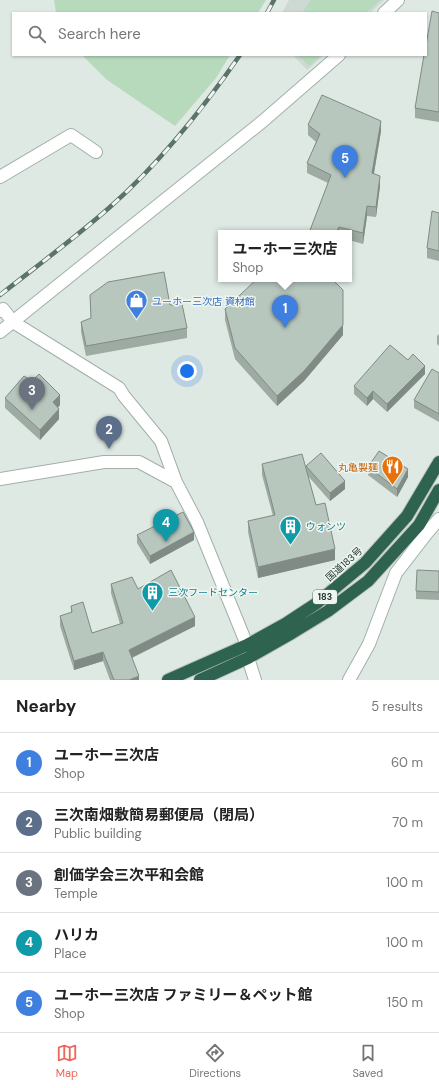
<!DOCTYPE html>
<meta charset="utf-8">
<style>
:root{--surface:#fff;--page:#f2f2f2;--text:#222;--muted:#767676;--line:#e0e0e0;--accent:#ec665a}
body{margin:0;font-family:"DM Sans","Noto Sans JP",sans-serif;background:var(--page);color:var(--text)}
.you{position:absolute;left:187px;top:371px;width:14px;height:14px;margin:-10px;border:3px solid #fff;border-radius:50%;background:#1a73e8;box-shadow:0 0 0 6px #1a73e833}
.badge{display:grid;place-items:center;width:26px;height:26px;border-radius:50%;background:var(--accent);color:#fff;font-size:13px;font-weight:700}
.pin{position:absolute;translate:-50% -33px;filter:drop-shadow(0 1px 2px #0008)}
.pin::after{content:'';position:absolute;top:21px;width:14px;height:12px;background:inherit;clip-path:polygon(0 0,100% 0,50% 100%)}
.popup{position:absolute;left:218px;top:230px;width:134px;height:52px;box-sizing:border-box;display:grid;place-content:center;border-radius:0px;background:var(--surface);filter:drop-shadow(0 1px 3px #0005);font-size:13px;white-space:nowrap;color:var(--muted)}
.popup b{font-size:15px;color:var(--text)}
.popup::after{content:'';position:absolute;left:50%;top:100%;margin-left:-8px;border:8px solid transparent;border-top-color:var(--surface)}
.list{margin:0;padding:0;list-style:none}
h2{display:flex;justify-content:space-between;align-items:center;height:52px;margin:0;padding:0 16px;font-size:17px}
h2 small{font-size:13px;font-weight:400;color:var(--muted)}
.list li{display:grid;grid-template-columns:26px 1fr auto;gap:12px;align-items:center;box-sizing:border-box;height:60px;padding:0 16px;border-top:1px solid var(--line)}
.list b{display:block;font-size:15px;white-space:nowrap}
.list p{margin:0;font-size:13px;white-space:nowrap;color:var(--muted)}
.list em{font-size:13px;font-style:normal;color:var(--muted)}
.icon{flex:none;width:22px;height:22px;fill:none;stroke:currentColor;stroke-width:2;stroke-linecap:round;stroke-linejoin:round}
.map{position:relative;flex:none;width:439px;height:680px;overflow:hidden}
.search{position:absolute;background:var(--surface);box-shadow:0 1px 3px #0004;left:12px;right:12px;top:12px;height:44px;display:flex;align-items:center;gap:10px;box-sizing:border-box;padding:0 14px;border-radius:0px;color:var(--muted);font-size:15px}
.sheet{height:352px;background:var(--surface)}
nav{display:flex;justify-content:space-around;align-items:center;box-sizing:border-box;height:56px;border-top:1px solid var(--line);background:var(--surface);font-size:11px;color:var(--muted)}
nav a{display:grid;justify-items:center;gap:2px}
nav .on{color:var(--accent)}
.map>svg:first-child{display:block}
.built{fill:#cdd9d2}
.green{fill:#b8dabc}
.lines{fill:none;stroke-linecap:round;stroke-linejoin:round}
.minor-casing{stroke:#a2b0a9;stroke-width:14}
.highway-casing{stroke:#bcc3c0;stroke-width:14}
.minor{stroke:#fff;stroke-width:12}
.highway{stroke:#2e634f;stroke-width:12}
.rail-casing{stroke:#5b7469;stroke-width:4.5}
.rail{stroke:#eff6f1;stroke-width:3;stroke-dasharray:9;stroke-linecap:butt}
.wall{fill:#9daba3}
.shaded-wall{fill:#808b85}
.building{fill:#b7c7be;stroke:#808b85}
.labels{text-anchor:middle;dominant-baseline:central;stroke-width:3;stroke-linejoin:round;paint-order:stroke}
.shield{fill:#eff6f1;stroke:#5f7168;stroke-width:1}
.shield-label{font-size:9px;font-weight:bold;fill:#21382e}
.shop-label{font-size:10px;fill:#366cbe;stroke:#eff6f1;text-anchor:start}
.food-label{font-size:10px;fill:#c56008;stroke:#eff6f1;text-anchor:end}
.culture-label{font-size:10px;fill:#0d838f;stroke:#eff6f1;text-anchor:start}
.street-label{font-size:10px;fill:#21382e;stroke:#eff6f1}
</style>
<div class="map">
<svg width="439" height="680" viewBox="0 0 439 680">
<rect width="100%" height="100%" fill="#dfe9e3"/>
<!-- built -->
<path class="built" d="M289 0H384L370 13H282Z
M293 55H324L307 70Z"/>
<!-- green -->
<path class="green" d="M54 0H266L258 13H56Z
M311 0H380L366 13H302Z
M82 55H230L216 78 175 126 107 80Z
M298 55H321L309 66Z"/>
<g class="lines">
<defs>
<path id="minor" d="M384 13 398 0
M0 177 71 135 96 152
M0 311 3 309 13 322 119 388 124 396 161 441 176 482 197 522 247 645 248 658 255 680
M0 332 263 121 339 55
M0 479 104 462H139L176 482
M349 680 369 644 396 573 427 533 439 519"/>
<path id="highway" d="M168 680 247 645 285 624 317 603 365 563 407 516 439 462
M200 680 248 658 292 633 328 611 368 581 419 525 439 490"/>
</defs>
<!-- minor casing -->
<use href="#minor" class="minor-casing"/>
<!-- highway casing -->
<use href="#highway" class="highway-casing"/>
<!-- minor -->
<use href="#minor" class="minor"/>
<!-- highway -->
<use href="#highway" class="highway"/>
<defs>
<path id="rail" d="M267 13 274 0
M0 295C37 266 75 238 110 207 160 163 202 110 240 55"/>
</defs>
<!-- rail casing -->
<use href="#rail" class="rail-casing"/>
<!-- rail -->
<use href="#rail" class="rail"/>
</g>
<!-- wall -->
<path class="wall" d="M439 13V122L415 118V108Z
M308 125 381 131 374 174 380 186 376 217 367 216 363 244 349 240V233H309L328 183 307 173V163L316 142 308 135Z
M439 213V261L427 258V248Z
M343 290V335L304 381 277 406 235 359 225 320V309Z
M90 295 170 305 187 328V338L86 356 81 332V322L91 318Z
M439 334V346L437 344V336Z
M408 360 425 374 387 412 373 399 367 406 354 394V386Z
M439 373V422L414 408V400Z
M32 381 60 405 58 408 59 419 40 440 5 408V398Z
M262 464 306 469V466L345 489 330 501 308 476 316 505 335 560 258 578 248 532V521L273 516 262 475Z
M368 467 408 477 397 497 368 475Z
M137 535 194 540 150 564 137 543Z
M439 571V600L416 599V591Z
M111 584 138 589 195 626 132 658 139 680H110L103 661 74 670 60 626V616L71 613V606L92 633 120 624 111 593Z"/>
<!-- shaded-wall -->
<path class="shaded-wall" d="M381 121V131L372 184V173Z
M380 176V186L376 217V207Z
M367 206V216L363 244V233Z
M339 227V233H336Z
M343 325V335L304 381 277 406V396Z
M425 366V374L387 412V404Z
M373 391V399L367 406V398Z
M60 395V405L53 412V402Z
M59 409V419L40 440V430Z
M408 469V477L397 497V489Z
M345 481V489L330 501V493Z
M194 532V540L150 564V556Z
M335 549V560L258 578V567Z
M195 617V626L129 659V650Z
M103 652V661L74 670V661Z
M139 676V680H129Z"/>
<!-- building -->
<path class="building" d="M432 11 439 13V112L415 108 424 55H426V45Z
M322 95 381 121 372 173 380 176 376 207 367 206 363 233 339 227 336 233H309L331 175 307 163 320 134 308 125Z
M432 211 439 213V251L427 248Z
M164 272 170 305 182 304 187 328 86 346 81 322 91 318 90 295 108 282Z
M257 279H332L343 290V325L304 371 277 396 235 348 225 309Z
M390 345 408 360 413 354 425 366 387 404 373 391 367 398 354 386Z
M432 369 439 373V414L414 400Z
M39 374 60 395 53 402 59 409 40 430 5 398 24 376 32 381Z
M379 451 408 469 397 489 368 467Z
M321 453 345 481 330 493 306 466Z
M302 454 316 505 325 503 335 549 258 567 248 521 275 515 262 464Z
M183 512 194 532 150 556 137 535Z
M171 570 195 617 129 650 139 676 129 680H114L103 652 74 661 60 616 72 612 71 606 83 602 92 633 123 623 111 584 132 577 138 589Z
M417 570 439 571V592L416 591Z"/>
<!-- icons -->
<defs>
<symbol id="shop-pin" viewBox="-11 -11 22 30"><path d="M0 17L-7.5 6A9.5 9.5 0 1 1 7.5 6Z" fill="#3f7fe0" stroke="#eff6f1"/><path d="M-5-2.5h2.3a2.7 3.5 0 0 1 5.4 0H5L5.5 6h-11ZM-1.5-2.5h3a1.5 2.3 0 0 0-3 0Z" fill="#fff"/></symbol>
<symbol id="restaurant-pin" viewBox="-11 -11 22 30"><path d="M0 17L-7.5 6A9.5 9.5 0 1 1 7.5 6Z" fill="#e8710a" stroke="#eff6f1"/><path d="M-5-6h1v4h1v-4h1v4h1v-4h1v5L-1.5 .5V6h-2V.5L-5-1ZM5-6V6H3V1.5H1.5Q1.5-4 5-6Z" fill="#fff"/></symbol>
<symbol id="building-pin" viewBox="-11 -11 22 30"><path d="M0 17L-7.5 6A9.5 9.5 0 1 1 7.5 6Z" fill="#0f9aa8" stroke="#eff6f1"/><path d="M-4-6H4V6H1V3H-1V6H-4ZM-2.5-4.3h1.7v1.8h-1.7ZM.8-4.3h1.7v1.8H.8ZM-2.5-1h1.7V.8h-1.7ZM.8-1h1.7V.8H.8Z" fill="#fff"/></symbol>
</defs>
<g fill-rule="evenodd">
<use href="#shop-pin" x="124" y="288" width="25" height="34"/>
<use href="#restaurant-pin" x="380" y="454" width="25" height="34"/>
<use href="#building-pin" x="278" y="514" width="25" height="34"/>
<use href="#building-pin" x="140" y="580" width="25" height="34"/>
</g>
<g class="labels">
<!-- shield labels -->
<rect class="shield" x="313" y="590" width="24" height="14" rx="3"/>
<g class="shield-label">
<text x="325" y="597">183</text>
</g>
<!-- shop labels -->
<g class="shop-label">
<text x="152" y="301">ユーホー三次店 資材館</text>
</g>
<!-- food labels -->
<g class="food-label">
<text x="378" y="467">丸亀製麺</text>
</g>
<!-- culture labels -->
<g class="culture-label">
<text x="306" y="526">ウォンツ</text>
<text x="168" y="592">三次フードセンター</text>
</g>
<!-- street labels -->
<g class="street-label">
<text transform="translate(344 564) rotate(-42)">国道183号</text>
</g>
</g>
</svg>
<div class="you"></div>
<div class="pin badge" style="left:285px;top:328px;background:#3f7fe0">1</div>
<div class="popup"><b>ユーホー三次店</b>Shop</div>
<div class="pin badge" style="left:109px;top:449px;background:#5c6f8a">2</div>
<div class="pin badge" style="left:32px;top:410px;background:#6b7280">3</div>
<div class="pin badge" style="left:166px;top:542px;background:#0f9aa8">4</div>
<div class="pin badge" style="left:345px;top:178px;background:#3f7fe0">5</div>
<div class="search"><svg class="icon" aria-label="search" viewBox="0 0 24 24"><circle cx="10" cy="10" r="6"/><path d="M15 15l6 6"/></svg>Search here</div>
</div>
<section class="sheet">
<h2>Nearby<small>5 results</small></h2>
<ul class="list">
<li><span class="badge" style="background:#3f7fe0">1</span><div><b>ユーホー三次店</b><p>Shop</p></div><em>60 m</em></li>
<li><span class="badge" style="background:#5c6f8a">2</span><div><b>三次南畑敷簡易郵便局（閉局）</b><p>Public building</p></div><em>70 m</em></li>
<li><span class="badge" style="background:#6b7280">3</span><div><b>創価学会三次平和会館</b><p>Temple</p></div><em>100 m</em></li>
<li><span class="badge" style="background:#0f9aa8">4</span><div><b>ハリカ</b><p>Place</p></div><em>100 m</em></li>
<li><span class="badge" style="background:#3f7fe0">5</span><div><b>ユーホー三次店 ファミリー＆ペット館</b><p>Shop</p></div><em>150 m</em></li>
</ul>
</section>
<nav>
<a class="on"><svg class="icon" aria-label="map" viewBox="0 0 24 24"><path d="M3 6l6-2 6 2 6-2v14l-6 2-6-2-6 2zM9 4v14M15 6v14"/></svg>Map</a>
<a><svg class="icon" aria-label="directions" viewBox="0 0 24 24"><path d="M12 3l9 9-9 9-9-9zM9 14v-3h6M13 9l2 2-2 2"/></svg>Directions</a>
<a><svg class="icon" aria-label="saved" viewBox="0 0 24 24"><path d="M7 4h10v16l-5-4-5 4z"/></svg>Saved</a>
</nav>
